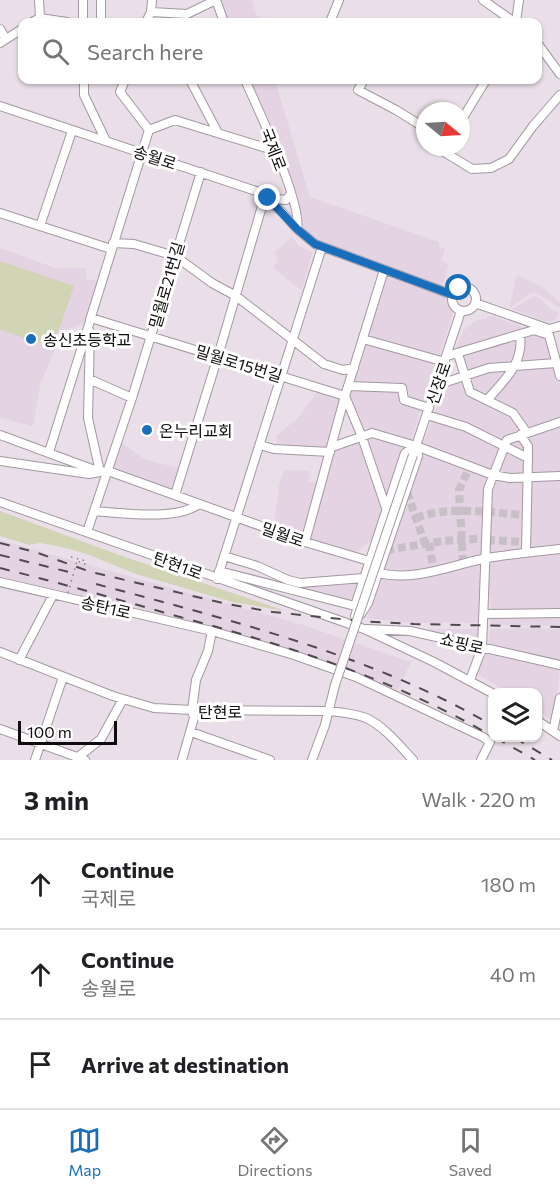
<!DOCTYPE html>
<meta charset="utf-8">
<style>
:root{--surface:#fff;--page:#f6f6f6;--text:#202124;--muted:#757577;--line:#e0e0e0;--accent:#196ebc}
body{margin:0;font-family:Commissioner,"Noto Sans KR",sans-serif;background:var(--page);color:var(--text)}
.controls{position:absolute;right:18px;bottom:18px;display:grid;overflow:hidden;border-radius:12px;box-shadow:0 2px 4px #0004}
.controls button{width:54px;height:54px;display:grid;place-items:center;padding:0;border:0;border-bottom:2px solid var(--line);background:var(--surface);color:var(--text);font:30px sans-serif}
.compass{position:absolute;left:416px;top:102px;width:54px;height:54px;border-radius:50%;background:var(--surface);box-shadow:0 2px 4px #0004;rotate:108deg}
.scale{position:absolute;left:18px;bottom:15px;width:99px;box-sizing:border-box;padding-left:6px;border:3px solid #0f0b0e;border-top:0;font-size:16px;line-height:21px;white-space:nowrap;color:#0f0b0e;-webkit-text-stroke:4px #fff;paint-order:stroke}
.stop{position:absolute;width:18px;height:18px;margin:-14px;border:4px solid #196ebc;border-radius:50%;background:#fff}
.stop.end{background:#196ebc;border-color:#fff;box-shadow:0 2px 6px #0008}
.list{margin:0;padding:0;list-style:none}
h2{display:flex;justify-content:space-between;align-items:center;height:78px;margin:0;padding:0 24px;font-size:26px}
h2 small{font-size:20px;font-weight:400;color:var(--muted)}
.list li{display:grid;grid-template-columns:39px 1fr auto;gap:18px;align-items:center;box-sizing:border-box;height:90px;padding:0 24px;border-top:2px solid var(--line)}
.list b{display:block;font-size:22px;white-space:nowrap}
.list p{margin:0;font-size:20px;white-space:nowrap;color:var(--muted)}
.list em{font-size:20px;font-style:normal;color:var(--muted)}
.icon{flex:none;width:33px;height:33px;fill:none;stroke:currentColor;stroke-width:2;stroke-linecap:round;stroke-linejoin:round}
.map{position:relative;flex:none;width:560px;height:760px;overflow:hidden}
.search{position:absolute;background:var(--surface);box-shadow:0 2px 4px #0004;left:18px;right:18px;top:18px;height:66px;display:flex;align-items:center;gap:15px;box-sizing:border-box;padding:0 21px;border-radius:12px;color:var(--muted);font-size:22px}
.sheet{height:348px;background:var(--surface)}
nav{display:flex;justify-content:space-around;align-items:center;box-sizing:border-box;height:84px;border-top:2px solid var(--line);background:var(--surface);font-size:16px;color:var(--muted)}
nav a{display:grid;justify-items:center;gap:3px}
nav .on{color:var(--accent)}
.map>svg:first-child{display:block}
.built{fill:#e4d3e2}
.green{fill:#d1d4b5}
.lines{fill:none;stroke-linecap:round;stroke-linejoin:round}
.minor-tunnel{stroke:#c9bfc7;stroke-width:8;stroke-dasharray:8 4;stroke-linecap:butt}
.minor-casing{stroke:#a298a1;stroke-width:10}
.path{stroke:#898187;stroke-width:1.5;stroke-dasharray:1.5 4.5;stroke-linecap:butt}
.minor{stroke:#fff;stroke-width:8}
.rail{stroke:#504a4f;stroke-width:2;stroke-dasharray:10 10;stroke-linecap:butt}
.minor-bridge-casing{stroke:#a298a1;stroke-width:10;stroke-linecap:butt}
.path-bridge{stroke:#898187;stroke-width:1.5;stroke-dasharray:1.5 4.5;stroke-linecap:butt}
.minor-bridge{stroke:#fff;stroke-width:8}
.route{stroke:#196ebc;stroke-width:8}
.poi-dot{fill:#196ebc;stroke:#fff;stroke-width:2}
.labels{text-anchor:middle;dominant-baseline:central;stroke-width:6;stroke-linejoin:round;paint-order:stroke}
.street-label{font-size:16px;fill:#0f0b0e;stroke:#fff}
.poi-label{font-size:16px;fill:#0f0b0e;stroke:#fff;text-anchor:start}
</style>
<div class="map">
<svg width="560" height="760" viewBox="0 0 560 760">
<rect width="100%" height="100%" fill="#eadfe8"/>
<!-- built -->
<path class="built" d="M219 0H252L259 22H227Z
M249 80H275L310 197 439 242V247L445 249 441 261 449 264 442 286 316 243 305 234 284 163Z
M292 237 298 245 312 253 302 291 273 268 278 260 275 252Z
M0 248 55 268H86V279L98 281 85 323 67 330 56 347 40 385 33 426 0 418Z
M517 275 539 285 560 302V308L537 293H531L509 308Z
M384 276 448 298 451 307 454 310 439 357 367 338Z
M534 296 539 298 552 310 559 312 555 320 547 322 512 309Z
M493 316 525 328 524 331 454 353 464 330 475 321Z
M533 333 545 337 550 345 552 362 517 364 522 336Z
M519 338 514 364 465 374 460 356Z
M365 343 436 362 411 441 364 427 349 394Z
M555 366 560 381V421L528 431 515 413 490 399 516 368Z
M512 368 487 398 473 393 466 377 492 370Z
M463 379 469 395 509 412 523 431 504 442 434 415 444 385Z
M318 391 340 399 327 450 276 448V436L298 418Z
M432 419 464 428 502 446 492 471 427 448 423 442Z
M560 427V473L529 475 523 437Z
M375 437 403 447 385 498 367 440Z
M520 438 526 447 525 476 497 473 508 443Z
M359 440 382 510 372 539 356 553 309 538 336 448Z
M122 443 146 460 179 468 172 491 113 470Z
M424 453 489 477 483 555 418 571 388 572 384 569Z
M284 470 309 471V482H319L303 537 274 527 279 485Z
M495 477 525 481 524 549 493 554 490 550 492 487Z
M560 479V546L529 549 528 482Z
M0 540 300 624 411 662 397 692 310 656 252 640 115 604 0 579Z
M560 553V612L491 611 488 578 491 562 518 556Z
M479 563 482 566 479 623H411L367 618 381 579 417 577Z
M359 581 352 601 300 587Z
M490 616H560V626L490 625Z
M534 628 560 629V662L488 646 490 629Z
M429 629H478V644L429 632Z
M488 651 560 670 553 721 538 711V692H507L478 674 483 655Z"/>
<!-- green -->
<path class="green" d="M0 261 74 286 60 327 50 346 0 330Z
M0 511 122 556 286 611 232 602 136 574 87 554 62 547 40 543 29 545 0 536Z"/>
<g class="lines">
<!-- minor-tunnel -->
<path class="minor-tunnel" d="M407 492 425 544
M416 518C450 505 490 513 526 515
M487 540 526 542
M429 543 434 571
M386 550 443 541 487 538
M463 563 459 490 470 466"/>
<defs>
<path id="minor" d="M39 0 40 18
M83 0V22
M216 0 224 22
M483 0 514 22
M151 12 187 14 216 0
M32 22 40 18 67 22
M101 22V0
M146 22 151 12 152 0
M330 22 339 0
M516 22 519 0
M0 29 6 39
M0 43 22 29
M538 44 560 74
M84 80V95L106 141
M125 80 120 92 149 130
M190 80 218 133
M245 80C257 106 303 206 297 229L315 244 453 295
M364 80 358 90 396 110 425 128
M0 106 259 192 281 211 297 229
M461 121 486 80
M149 130 175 120 276 151
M441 147V150L472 169 491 168 509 159 533 126 560 95
M268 198 286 200 290 195
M0 213 111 249
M40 226 72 131
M113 243 134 244 175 256 212 283 236 296 324 364 343 370 354 368
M452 299a12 12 0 1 1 24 0a12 12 0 1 1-24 0Z
M475 303 549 329 560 326
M90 320 149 130
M363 339 445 362
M458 354 470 392 513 413 527 433
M447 356 534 330 549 335 560 376
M89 379 132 398
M437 385 489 368 556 363
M348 386 402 388 404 400 429 408
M487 400C504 381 524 363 520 335
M427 415 466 427 528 458 526 552
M0 435 100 472 108 471 305 542 369 561
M520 435 528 446V458
M260 445 274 449 330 452
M332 447 372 433 416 446 493 475 510 478 560 476
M415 449 461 311
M49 452 91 318 345 396 362 437 386 508
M0 461 89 474 100 472 88 418 90 332
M175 495 218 356 265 196
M0 502 364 629 434 662 492 693
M94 511C121 513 177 521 199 504
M87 532 132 398 201 172
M305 542 345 396 384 270
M224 556 257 566 288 580 300 583 364 578
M219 571 355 606
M378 573C415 582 451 565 487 558 511 554 535 552 560 549
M217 579 322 247
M0 582 212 631 294 655 356 677 483 737 490 742 481 760
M361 614 368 603 418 456 416 446
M484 614 560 613
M355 616 358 607 355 606 405 453 416 446
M367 629 410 631 560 665
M0 652 113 696 154 708 192 710 328 711C340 712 354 713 366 718 384 726 400 746 413 760
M19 660 53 595
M470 680 482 648 488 489 507 440 560 422
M538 721 560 736
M0 729 85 760
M553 731 560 698
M191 732 270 760
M78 757 101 739 123 699
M35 760 63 677
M182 760 194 718 192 710 196 680 208 651 212 631
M312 760 325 725 335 685"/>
</defs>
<!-- minor casing -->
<use href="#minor" class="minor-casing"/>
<!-- path -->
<path class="path" d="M71 557 86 561 85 564 77 561"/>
<!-- minor -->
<use href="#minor" class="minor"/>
<!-- rail -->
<path class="rail" d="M0 543 35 552 91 572 227 604 273 612 359 621 414 624 560 627
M0 555 73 573
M0 568C60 583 120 600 180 617 292 647 391 678 492 736
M96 584C233 621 368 654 492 725
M496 738 535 760
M515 738 552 760"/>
<defs>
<path id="minor-bridge" d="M335 685 413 455"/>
</defs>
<!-- minor-bridge casing -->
<use href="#minor-bridge" class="minor-bridge-casing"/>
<!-- path-bridge -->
<path class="path-bridge" d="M68 593 77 561"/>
<!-- minor-bridge -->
<use href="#minor-bridge" class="minor-bridge"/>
</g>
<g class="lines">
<!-- route -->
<path class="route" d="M268 198 297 229 315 244 453 295 459 288"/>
</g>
<!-- markers -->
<g class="poi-dot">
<circle cx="31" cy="339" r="6"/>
<circle cx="147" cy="430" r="6"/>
</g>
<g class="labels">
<!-- street labels -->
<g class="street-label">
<text transform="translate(274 149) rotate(69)">국제로</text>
<text transform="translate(155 157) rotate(18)">송월로</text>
<text transform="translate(166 285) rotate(-74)">밀월로21번길</text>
<text transform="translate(239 363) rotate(17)">밀월로15번길</text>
<text transform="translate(438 383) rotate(-71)">신장로</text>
<text transform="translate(283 534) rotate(19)">밀월로</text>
<text transform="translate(178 565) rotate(20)">탄현1로</text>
<text transform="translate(106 607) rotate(13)">송탄1로</text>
<text transform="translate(462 643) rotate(13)">쇼핑로</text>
<text x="220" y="711">탄현로</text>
</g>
<!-- poi labels -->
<g class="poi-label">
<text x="43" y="339">송신초등학교</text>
<text x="159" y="430">온누리교회</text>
</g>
</g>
</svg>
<div class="controls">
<button><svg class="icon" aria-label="layers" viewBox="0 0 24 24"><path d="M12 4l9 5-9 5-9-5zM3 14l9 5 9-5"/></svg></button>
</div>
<svg class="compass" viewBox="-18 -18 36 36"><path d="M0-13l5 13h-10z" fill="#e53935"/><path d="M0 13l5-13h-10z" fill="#757577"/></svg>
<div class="scale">100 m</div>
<div class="stop" style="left:459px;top:288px"></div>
<div class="stop end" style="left:268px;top:198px"></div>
<div class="search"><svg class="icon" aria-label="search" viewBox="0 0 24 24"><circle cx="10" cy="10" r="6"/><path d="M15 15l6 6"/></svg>Search here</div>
</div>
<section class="sheet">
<h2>3 min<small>Walk · 220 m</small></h2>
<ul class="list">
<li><svg class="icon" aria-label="ahead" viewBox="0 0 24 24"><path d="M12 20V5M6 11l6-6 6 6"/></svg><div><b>Continue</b><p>국제로</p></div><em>180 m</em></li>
<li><svg class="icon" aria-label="ahead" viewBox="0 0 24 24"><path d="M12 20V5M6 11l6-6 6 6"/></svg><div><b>Continue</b><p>송월로</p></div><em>40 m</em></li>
<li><svg class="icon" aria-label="arrive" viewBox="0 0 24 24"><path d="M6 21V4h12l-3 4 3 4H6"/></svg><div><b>Arrive at destination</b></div></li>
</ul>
</section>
<nav>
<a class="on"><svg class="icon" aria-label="map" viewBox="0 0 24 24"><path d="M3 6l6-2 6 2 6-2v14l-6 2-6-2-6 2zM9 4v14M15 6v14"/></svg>Map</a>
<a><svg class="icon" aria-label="directions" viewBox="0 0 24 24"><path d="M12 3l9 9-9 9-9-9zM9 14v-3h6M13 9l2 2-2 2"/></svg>Directions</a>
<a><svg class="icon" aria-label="saved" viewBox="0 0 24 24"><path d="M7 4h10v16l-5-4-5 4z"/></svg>Saved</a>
</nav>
